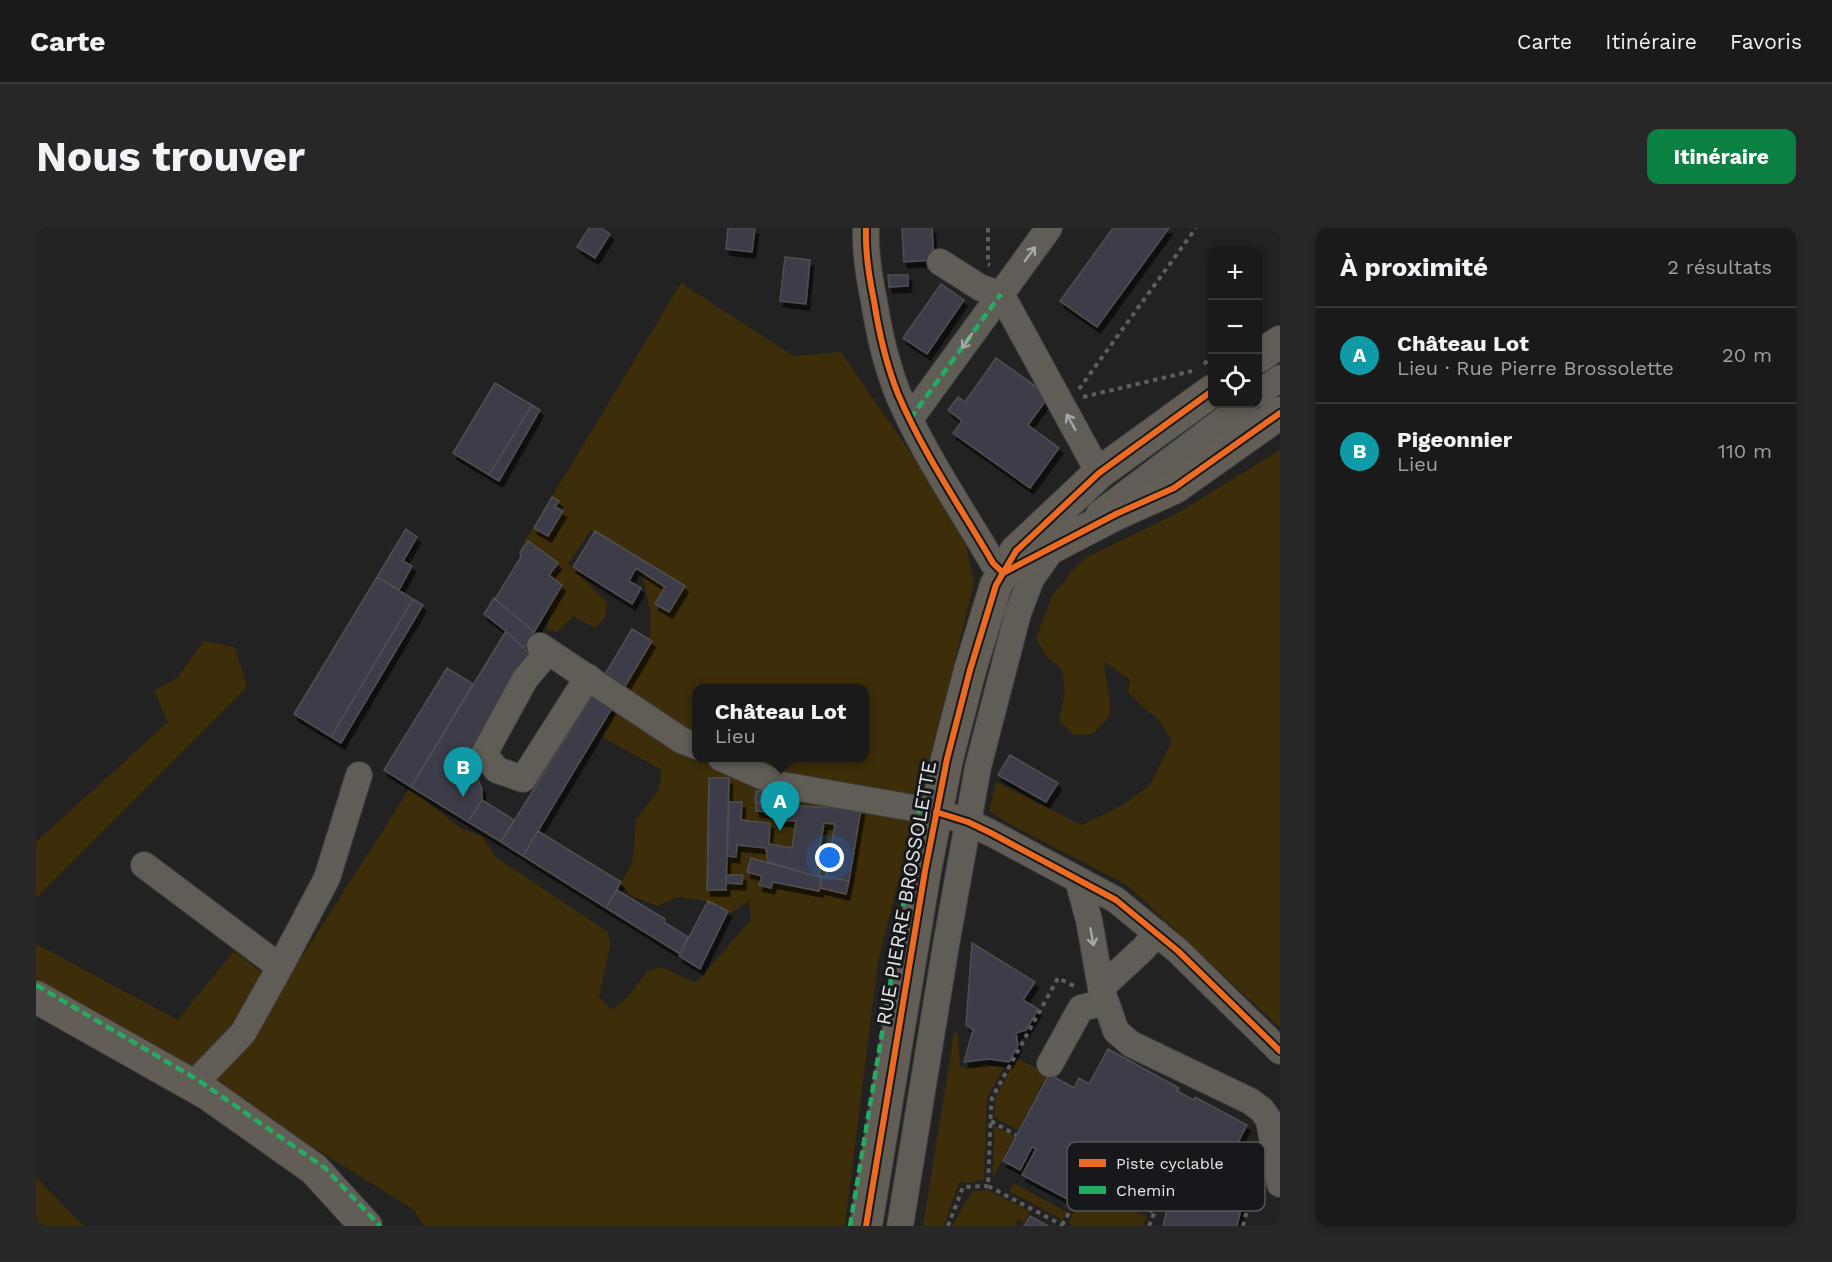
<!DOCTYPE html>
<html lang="fr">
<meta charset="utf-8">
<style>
:root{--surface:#1a1a1a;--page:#272727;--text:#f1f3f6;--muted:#9fa1a2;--line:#383839;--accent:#0b8043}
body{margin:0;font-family:"Work Sans",sans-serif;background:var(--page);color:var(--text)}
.controls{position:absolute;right:18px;top:18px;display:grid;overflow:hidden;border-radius:12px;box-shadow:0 3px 9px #0003}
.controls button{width:54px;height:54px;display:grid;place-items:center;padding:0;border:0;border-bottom:2px solid var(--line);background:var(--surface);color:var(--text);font:30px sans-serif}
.you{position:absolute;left:794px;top:630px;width:21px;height:21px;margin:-15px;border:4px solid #fff;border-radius:50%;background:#1a73e8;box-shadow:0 0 0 9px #1a73e833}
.badge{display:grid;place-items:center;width:39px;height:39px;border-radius:50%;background:var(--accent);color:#fff;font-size:20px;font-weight:700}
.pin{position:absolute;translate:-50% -50px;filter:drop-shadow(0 2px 3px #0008)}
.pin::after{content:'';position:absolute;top:32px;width:21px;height:18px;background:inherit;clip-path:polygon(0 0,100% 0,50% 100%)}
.popup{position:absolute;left:656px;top:456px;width:177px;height:78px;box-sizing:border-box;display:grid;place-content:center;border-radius:12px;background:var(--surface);filter:drop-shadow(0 2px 4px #0005);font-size:20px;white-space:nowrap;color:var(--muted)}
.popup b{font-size:22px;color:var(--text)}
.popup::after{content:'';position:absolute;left:50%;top:100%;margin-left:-12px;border:12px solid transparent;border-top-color:var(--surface)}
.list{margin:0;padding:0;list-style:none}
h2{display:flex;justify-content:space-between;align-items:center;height:78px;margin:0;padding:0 24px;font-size:26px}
h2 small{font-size:20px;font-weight:400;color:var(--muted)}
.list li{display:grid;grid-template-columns:39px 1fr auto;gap:18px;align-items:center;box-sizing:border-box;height:96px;padding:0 24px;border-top:2px solid var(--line)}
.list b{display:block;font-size:22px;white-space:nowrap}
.list p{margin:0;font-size:20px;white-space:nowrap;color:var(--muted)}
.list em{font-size:20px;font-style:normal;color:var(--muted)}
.icon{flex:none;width:33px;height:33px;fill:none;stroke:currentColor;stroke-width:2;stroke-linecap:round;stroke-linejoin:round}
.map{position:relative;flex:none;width:1244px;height:998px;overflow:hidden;border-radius:12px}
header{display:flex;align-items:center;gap:36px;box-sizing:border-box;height:84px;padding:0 30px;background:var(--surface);border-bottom:2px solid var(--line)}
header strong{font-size:28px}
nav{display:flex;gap:33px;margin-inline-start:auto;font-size:21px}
.intro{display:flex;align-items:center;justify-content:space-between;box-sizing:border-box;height:144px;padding:0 36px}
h1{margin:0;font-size:42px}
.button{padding:15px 27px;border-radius:12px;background:var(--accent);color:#fff;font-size:21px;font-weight:700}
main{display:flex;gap:36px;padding:0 36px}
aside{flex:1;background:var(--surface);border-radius:12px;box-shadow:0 3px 9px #0003}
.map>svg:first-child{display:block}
.green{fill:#3d2d08;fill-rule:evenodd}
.building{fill:#3c3e48;stroke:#4f4f50;stroke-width:1.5;filter:url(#shadow)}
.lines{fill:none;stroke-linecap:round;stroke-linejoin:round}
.minor-casing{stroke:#3d3d3e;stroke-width:28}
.major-casing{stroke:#3d3d3e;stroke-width:34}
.path{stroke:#5e5e5a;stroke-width:4;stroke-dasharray:4.5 4.5;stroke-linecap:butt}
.minor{stroke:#605d56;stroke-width:26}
.major{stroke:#625e56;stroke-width:32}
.quiet{stroke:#26ab63;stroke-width:4.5;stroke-dasharray:9 4.5;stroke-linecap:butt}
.cycleway-casing{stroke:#17181b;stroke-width:10}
.cycleway{stroke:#ed6a23;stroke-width:6}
.oneway{stroke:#a8a7a5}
.labels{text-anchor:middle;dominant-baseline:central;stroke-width:6;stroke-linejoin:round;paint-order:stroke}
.street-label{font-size:20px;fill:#e3e4e6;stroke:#17181b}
.key{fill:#17181b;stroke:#545558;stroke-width:1.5}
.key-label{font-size:16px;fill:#e3e4e6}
</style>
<header>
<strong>Carte</strong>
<nav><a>Carte</a><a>Itinéraire</a><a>Favoris</a></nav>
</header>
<div class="intro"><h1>Nous trouver</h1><a class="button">Itinéraire</a></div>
<main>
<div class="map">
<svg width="1244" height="998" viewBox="0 0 1244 998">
<defs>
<filter id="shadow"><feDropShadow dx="3.5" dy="6" stdDeviation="0" flood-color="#0009"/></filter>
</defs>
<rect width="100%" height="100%" fill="#222223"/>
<!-- green -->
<path class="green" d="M645 55 757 128 805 124 927 301 938 356 842 733 809 998H388L378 982 187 863 0 750V716L142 792 198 723 246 760 374 560 423 599 447 609 459 628 470 636 572 704 574 718 563 768 575 782 591 770 611 743 625 739 660 755 715 692 713 673 694 685 666 672 641 669 622 678 595 668 584 656 596 636 600 592 623 561 626 542 566 509 614 407V382L605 340 555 302 532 336 572 375 569 390 559 400 537 388 522 404 510 401 519 362 483 323ZM660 460H828V530H660Z
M1244 222V800L1091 657 977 598 953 583 960 554 1046 597 1087 577 1114 557 1136 513 1122 491 1107 479 1092 464 1094 452 1069 434C1067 450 1078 475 1073 487 1070 494 1061 501 1057 506L1037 507 1023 492 1029 464 1026 441 1012 430 1000 411 1016 368 1035 344 1049 330 1140 286Z
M168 413 199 419 211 459 0 670V614L132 494 118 463 141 450Z
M918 805 922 806 924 839 953 836 968 839 951 870 948 951 932 955 923 954 908 998H887Z
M981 830 1011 846 982 902 958 889 959 871Z
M958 898 978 908 957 950Z
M1094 925 1130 941 1115 976 1072 964Z
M0 949 47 998H0Z
M978 955 1030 984 1026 992 973 963Z
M952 962 994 983 988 995 982 991 979 998H916L936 963Z
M1046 968 1066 978 1069 974 1111 988 1107 998H1038L1032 995Z"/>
<!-- building -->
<path class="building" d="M553 0H565L574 6 559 30 541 19Z
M692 0H719L716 24 690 21Z
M866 0H896L898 32 868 34Z
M1077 0H1133L1061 99 1024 73Z
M749 29 774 32 770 76 744 73Z
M852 47H872V58L853 59Z
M905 56 928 72 891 126 867 110Z
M960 130 1013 168 992 197 1023 220 994 260 917 205 926 193 912 182 922 169 929 174Z
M459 155 496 177 453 247 417 225Z
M496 177 504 182 463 253 453 247Z
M516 269 523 273 519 279 527 283 512 308 498 300Z
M370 301 381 309 367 333 376 338 363 362 341 349Z
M559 303 649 358 633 384 619 376 629 359 600 340 593 353 605 360 596 376 537 339Z
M492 313 522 335 513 347 526 357 498 404 459 371 485 329 484 325Z
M341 349 377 371 295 509 258 486Z
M458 370 498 404 488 420 470 403 448 386Z
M377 371 387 377 305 515 295 509Z
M596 401 616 413 588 460 568 448Z
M470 403 494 426 421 548 426 547 437 549 442 552 446 561V572L432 594 375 559Z
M411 440 437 456 375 559 348 542Z
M559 463 579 475 487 628 465 614Z
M974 527 1022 555 1010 574 962 547Z
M673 550H693L690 662H671Z
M720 563 730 564 729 575 719 574Z
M446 572 478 592 465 614 432 594Z
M693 574H706L705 592 734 595 733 616 756 620 760 593 743 592 744 577 825 581 813 653 790 649 799 596 788 595 780 640 784 642 783 649 732 634 730 620 701 617 700 629 691 628Z
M720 575 733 576V584L720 583Z
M502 603 585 654 570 680 487 628Z
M715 630 783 649 784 647 786 648 783 663 737 654 735 660 723 657 726 648 711 644Z
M691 647H707L706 656 690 655Z
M786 648 813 653 810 666 784 660Z
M581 662 629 691 628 694 652 709 644 726 570 680Z
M672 673 692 683 664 741 643 728Z
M936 715 999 754 987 772 1002 781 990 802 980 805 982 817 973 834 953 831 928 834 937 802 930 797Z
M1072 821 1143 860 1141 863 1158 872 1159 869 1211 897 1198 922 1218 927 1201 998H1127L1143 933 1099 915 1065 975 1047 965 1054 950 1050 948 1037 974 986 947 1000 921 996 919 984 942 967 933 1013 846 1038 860 1043 850 1053 856Z
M994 988 1012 998H988Z"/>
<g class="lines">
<defs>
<path id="minor" d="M830 0C829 24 833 49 838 73 843 105 850 136 862 166 887 225 925 280 957 335L967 345
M1013 0 965 66 1063 245
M1222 166 1244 150
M874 191 965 66 945 60 904 34
M1063 286 1209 176
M504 418 645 512 660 518
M512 424 489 451 448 526 461 542 487 551 552 449
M685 530 746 557 900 584 932 594 955 605 1080 672 1142 723 1244 823
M108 637 244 739
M1042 652 1053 692 1065 760 1107 721 1121 705
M1065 760 1080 803 1095 816 1214 873 1226 882 1233 892 1244 956
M1014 836 1045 780 1070 774
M157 857 207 805 244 739 291 650 323 547
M864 998 910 717 942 539 982 385 995 351 1014 324 1020 320"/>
<path id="major" d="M1222 129 1244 114
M976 340 1080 286 1138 260 1244 185
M0 769 172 866 278 941 330 998
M830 998 889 643 911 531 934 442 960 357 980 323 1063 245 1176 163"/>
</defs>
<!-- minor casing -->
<use href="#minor" class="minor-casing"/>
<!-- major casing -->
<use href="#major" class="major-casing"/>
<!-- path -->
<path class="path" d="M952 0V36L954 37
M1168 136 1176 128
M1043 161 1160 0
M1047 169 1156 143
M955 893 980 907
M1069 969 1119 984
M1026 997 1053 949
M912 998 927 959 952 958
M1028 998 952 958 955 880 956 870 1022 750 1038 758
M1113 998 1139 932
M1207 998 1218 955"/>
<!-- minor -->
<use href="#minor" class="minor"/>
<!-- major -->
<use href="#major" class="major"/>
<!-- quiet -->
<path class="quiet" d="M874 191 965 66
M0 757 162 852 289 940 344 998
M814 998 883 582"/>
<defs>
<path id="cycleway" d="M830 0C829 24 833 49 838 73 843 105 850 136 862 166 887 225 925 280 957 335L967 345
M967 345 1080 286 1138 260 1244 185
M900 584 932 594 955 605 1080 672 1142 723 1244 823
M830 998 889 643 911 531 934 442 960 357 980 323 1063 245 1176 163"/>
</defs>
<!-- cycleway casing -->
<use href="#cycleway" class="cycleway-casing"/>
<!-- cycleway -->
<use href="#cycleway" class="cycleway"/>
</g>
<!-- one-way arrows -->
<defs><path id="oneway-shaft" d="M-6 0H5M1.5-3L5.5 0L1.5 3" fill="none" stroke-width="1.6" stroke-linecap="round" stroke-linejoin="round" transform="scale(1.5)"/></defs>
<g class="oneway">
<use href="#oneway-shaft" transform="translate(994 26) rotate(-54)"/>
<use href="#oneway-shaft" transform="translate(931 113) rotate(124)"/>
<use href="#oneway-shaft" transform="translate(1035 194) rotate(-119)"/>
<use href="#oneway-shaft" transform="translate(1056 709) rotate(80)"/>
</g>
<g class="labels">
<!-- street labels -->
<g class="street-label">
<text transform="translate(870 665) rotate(-80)">RUE PIERRE BROSSOLETTE</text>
</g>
</g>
<!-- legend -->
<rect x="1031" y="914" width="198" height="69" rx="9" class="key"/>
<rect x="1043" y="931" width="27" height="8" fill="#ed6a23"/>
<rect x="1043" y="958" width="27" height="8" fill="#26ab63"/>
<g class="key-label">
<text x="1080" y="941">Piste cyclable</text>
<text x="1080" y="968">Chemin</text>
</g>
</svg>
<div class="controls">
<button>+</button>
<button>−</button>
<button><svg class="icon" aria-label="locate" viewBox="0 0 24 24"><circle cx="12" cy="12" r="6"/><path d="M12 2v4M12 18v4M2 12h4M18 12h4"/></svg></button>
</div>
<div class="you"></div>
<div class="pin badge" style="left:744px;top:603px;background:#0f9aa8">A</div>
<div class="popup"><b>Château Lot</b>Lieu</div>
<div class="pin badge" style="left:427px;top:569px;background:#0f9aa8">B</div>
</div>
<aside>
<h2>À proximité<small>2 résultats</small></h2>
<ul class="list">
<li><span class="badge" style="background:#0f9aa8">A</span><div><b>Château Lot</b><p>Lieu · Rue Pierre Brossolette</p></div><em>20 m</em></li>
<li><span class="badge" style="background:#0f9aa8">B</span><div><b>Pigeonnier</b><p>Lieu</p></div><em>110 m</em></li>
</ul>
</aside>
</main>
